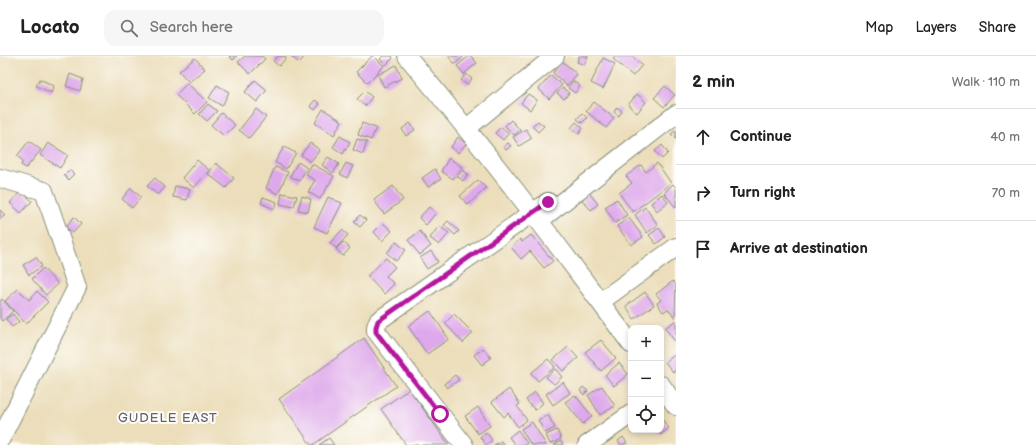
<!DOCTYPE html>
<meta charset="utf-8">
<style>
:root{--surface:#fff;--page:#f6f6f6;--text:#222;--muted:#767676;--line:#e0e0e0}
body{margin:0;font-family:"Balsamiq Sans",sans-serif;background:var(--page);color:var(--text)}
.controls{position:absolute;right:12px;bottom:12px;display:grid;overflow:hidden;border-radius:8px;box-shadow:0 2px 6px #0003}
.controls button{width:36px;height:36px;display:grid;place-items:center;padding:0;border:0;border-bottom:1px solid var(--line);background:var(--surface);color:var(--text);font:20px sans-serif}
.stop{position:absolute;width:12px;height:12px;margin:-9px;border:3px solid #b5179e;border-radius:50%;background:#fff}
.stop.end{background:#b5179e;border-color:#fff;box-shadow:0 1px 4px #0008}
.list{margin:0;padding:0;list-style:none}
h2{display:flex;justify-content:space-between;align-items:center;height:52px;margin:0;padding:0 16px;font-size:17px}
h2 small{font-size:13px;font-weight:400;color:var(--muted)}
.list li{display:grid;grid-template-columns:26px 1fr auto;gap:12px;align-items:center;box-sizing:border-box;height:56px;padding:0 16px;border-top:1px solid var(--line)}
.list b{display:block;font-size:15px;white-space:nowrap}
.list em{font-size:13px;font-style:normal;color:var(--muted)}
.icon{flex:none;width:22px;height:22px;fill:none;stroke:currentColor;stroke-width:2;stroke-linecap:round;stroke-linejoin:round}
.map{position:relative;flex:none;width:676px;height:389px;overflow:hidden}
header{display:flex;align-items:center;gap:24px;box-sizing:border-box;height:56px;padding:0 20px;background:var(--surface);border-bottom:1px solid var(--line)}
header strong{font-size:19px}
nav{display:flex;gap:22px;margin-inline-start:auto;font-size:14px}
.search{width:280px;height:36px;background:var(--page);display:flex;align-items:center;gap:10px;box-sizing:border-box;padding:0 14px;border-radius:12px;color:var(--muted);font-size:15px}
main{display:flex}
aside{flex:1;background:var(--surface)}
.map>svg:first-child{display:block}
.building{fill:#dea8ec}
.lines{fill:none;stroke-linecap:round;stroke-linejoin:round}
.minor-casing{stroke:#868e78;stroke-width:20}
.minor{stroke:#fff;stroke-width:18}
.route{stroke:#b5179e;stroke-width:5}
.labels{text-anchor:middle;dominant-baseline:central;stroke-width:4;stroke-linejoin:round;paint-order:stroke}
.neighbourhood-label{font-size:13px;letter-spacing:1px;fill:#626274;stroke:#fdfcf7}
</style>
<header>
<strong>Locato</strong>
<div class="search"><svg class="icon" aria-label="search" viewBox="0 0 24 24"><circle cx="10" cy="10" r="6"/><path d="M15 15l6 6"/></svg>Search here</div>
<nav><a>Map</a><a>Layers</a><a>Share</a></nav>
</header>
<main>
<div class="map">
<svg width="676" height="389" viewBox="0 0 676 389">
<rect width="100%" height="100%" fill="#fdfcf7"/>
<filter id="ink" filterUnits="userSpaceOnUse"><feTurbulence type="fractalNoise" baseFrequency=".025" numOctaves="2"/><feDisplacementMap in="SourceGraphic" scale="8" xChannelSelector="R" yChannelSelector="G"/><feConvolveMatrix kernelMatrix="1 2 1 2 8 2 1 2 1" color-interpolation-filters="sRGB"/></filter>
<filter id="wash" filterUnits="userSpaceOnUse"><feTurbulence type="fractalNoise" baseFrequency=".012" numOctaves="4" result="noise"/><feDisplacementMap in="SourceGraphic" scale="16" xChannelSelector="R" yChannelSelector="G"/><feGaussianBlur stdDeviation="0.9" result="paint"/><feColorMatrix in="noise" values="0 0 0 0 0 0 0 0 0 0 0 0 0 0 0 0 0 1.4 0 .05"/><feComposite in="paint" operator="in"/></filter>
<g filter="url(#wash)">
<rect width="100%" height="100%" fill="#ecdebb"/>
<g id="blocks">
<!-- building -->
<path class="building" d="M229 0H237L233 4Z
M245 0H262L265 3 250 18 238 6Z
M278 0H285L286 2 279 10 273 5Z
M291 0H305L299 7Z
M372 0H374L384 10 367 27 356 16Z
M383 0H392L393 2 386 9 380 3Z
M448 0H464L455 8Z
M469 0H471L477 7 464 18 457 10Z
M579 0H588L584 9 577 6Z
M615 0H631L642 9 633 20 613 3Z
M195 2 205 13 189 26 179 15Z
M603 2 615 8 603 33 591 27Z
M562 5 577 18 567 30 553 17Z
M396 9 402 22 384 31 378 19Z
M70 18 83 23 80 35 66 30Z
M466 18 472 23 467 29 461 24Z
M551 19 562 29 549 43 539 33Z
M40 23 54 30 51 37 36 30Z
M255 24 267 34 257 46 245 36Z
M573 25 580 30 575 37 568 32Z
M187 27 207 46 195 58 176 39Z
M217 29 229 36 222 50 209 42Z
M665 30 675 39 664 51 654 42Z
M563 32 569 37 564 43 557 37Z
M365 35 372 41 365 50 357 43Z
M528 38 537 44 530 54 521 47Z
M637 38 646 46 637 57 628 49Z
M315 44 320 48 315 54 310 50Z
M594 46 614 62 606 72 586 55Z
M208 48 217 55 207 65 199 58Z
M617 51 622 55 619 60 614 56Z
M256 53 266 61 249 82 239 74Z
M323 53 342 65 334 79 315 67Z
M221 57 235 69 224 80 211 69Z
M582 57 587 62 582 67 577 63Z
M511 64 520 74 514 79 505 70Z
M538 65 544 70 538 76 532 70Z
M576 66 583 72 579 78 571 72Z
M362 67 376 72 371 84 358 79Z
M410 67 415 74 406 80 402 73Z
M501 71 509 77 503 84 495 77Z
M526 73 532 82 519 90 513 81Z
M676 74V83L671 78Z
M340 80 350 86 343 98 333 91Z
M458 81 466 88 458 97 451 91Z
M357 83 367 86 363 98 353 94Z
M29 85 41 94 26 112 21 109 23 105 17 100Z
M48 87 68 99 60 112 40 99Z
M310 87 320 94 310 106 301 99Z
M508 87 511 90 506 94 503 91Z
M662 89 668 97 662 103 655 95Z
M284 91 296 97 286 113 275 106Z
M328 101 339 108 333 117 322 109Z
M449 102 462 111 453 123 441 115Z
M197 104 209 114 194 132 182 122Z
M298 106 307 112 299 125 290 120Z
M216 107 234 122 226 132 208 118Z
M346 107 353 110 347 122 340 118Z
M657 107 671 127 633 156 619 137 632 127 626 120 641 109 646 116Z
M312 108 334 120 320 143 308 136 315 124 306 119Z
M275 111 288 116 278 138 266 132Z
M435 113 441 123 428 131 422 122Z
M69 114 74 118 68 124 64 119Z
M463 114 468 118 463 125 457 120Z
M155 122 165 131 158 139 147 130Z
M478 124 486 132 468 149 460 140Z
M673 128 676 132V152L664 137Z
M175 130 190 133 187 144 173 141Z
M393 130 403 144 384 158 374 144Z
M131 132 141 141 132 152 122 143Z
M21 135 32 145 21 157 10 147Z
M282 137 297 140 294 151 280 148Z
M589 137 598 148 591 154 582 144Z
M662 138 668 146 657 155 651 147Z
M302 140 311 143 308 156 298 154Z
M263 141 277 146 274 153 261 147Z
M328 141 342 147 327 177 314 171Z
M617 143 627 159 615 167 605 151Z
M429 151 436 157 426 169 419 162Z
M645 151 658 169 647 177 635 159Z
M0 154 5 159 0 164Z
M360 159 366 164 360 171 354 166Z
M74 161 81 168 73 177 65 171Z
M629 162 643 181 631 189 617 170Z
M448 165 459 175 455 179 444 169Z
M383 167 392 175 382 185 374 176Z
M439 170 449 177 439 189 430 182Z
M659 172 665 181 656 188 649 179Z
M342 174 348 179 336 192 330 187Z
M420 175 431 190 420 199 408 184Z
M531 179 553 205 544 212 530 195 521 203 511 191 520 183 522 186Z
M343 186 350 192 343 200 336 193Z
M396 186 406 194 396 205 387 197Z
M431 195 438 206 427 213 420 202Z
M36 201 42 210 29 219 23 209Z
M386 202 395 211 386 220 394 228 384 238 367 220Z
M43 212 58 228 46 239 32 223Z
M673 225 676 229 675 262 668 253 663 256 657 247 661 244 656 238Z
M18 233 29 244 37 235 48 246 26 268 5 245Z
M645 236 654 249 634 263 626 250Z
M2 243 13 255 2 265 0 262V245Z
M430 255 449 283 427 298 408 270Z
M13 258 19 266 12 271 6 263Z
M454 258 473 277 463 287 445 267Z
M676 264V287L665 272Z
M364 282 396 330 313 389H311L279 343Z
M601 284 616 302 601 315 585 296Z
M568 291 578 302 563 315 553 304Z
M483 292 491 302 482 309 474 299Z
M676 298V314L673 316 665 306Z
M548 303 555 311 538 325 531 317Z
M619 307 628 318 614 330 605 319Z
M555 313 562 321 554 328 546 321Z
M455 319 459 324 447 332 444 328Z
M563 326 570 337 553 349 546 338Z
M602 330 615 350 600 359 588 339Z
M583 331 588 335 584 339 580 335Z
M409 333 449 389H406L381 353Z
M509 333 520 348 517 350 527 364 518 371 508 357 504 361 492 346Z
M535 336 543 347 535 354 526 344Z
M575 339 592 360 583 368 565 346Z
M478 351 490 370 478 378 465 360Z
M548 359 555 372 545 377 538 364Z
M661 362 669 372 661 379 656 374H661Z
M532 366 546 389H531L521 373Z
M518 374 527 387 525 389H515L509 381Z
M557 374 561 383 550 388 546 379Z
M486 376 492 384 486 389 480 381Z
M623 381 627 387 621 389 618 385Z
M329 382 334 389H319Z
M501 385 504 389H494Z
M561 385 563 389H554Z"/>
</g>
</g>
<g filter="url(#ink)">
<use href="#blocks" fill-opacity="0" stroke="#868e78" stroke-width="1"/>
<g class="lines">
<defs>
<path id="minor" d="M407 0C474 81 538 162 600 246L676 191
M467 72 555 0
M0 122 44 135 77 231 0 384
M540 164 676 58
M600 246 631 288
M661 329 676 350
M464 389 376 275V271L378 265 548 146
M587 389 631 358"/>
</defs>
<!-- minor casing -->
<use href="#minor" class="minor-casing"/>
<!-- minor -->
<use href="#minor" class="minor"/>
</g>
</g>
<g class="lines" filter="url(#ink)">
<!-- route -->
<path class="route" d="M440 358 376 276V271L378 265 548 146"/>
</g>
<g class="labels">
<!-- neighbourhood labels -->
<g class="neighbourhood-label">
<text x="168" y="362">GUDELE EAST</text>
</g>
</g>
</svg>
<div class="controls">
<button>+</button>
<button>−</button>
<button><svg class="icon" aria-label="locate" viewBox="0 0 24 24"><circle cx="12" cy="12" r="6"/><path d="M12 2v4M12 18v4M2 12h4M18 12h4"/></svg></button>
</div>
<div class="stop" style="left:440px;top:358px"></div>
<div class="stop end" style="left:548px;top:146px"></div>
</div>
<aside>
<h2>2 min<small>Walk · 110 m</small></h2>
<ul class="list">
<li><svg class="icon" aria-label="ahead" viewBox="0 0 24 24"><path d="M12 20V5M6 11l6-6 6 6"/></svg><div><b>Continue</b></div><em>40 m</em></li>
<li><svg class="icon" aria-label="right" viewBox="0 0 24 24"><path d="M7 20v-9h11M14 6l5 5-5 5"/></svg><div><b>Turn right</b></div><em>70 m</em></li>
<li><svg class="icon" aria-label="arrive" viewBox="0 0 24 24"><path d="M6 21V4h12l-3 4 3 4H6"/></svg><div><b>Arrive at destination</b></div></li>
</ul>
</aside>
</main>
